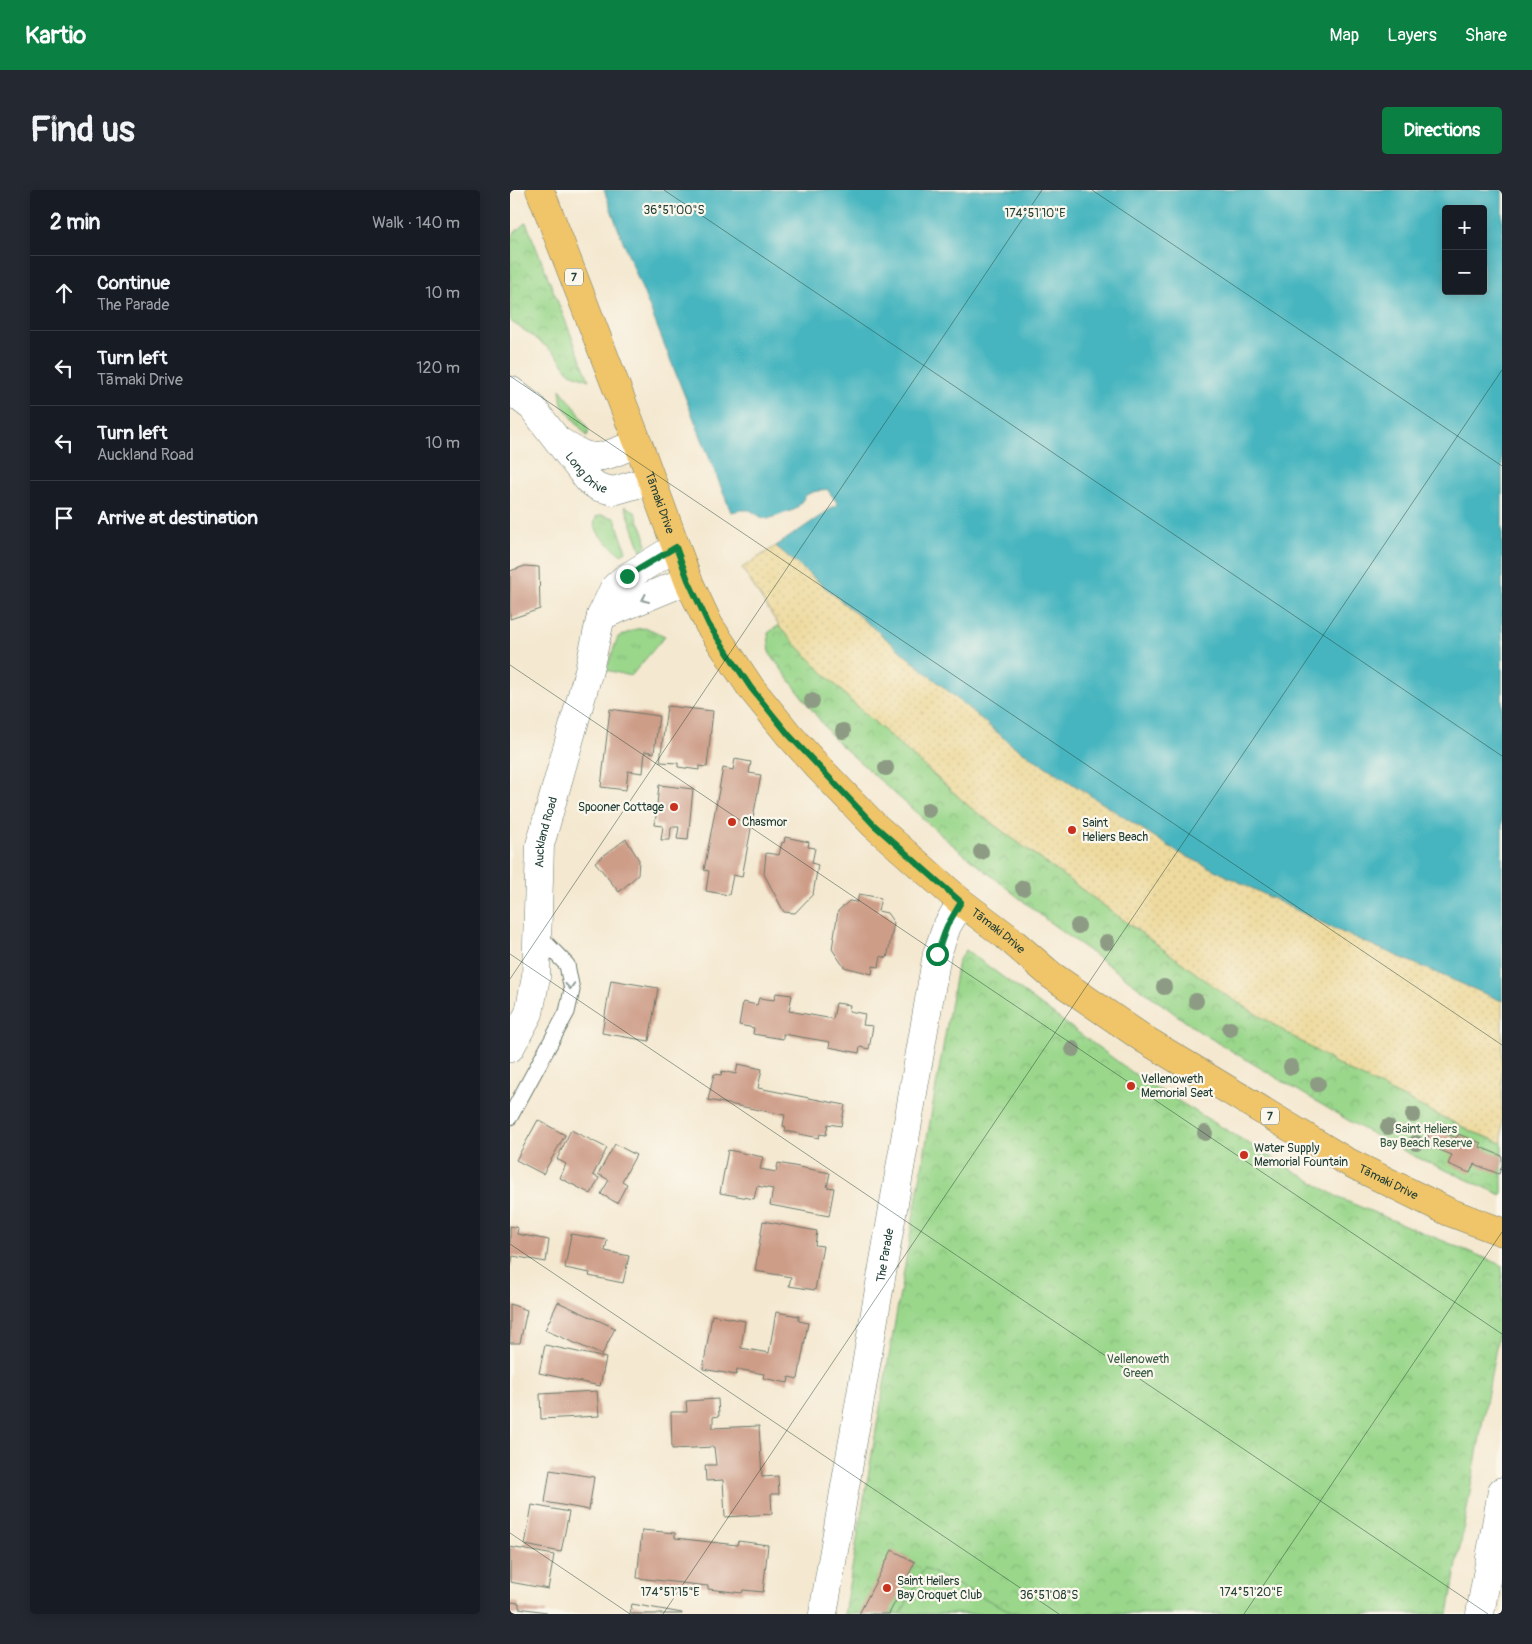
<!DOCTYPE html>
<meta charset="utf-8">
<style>
:root{--surface:#171b24;--page:#242831;--text:#f1f3f6;--muted:#9ea1a6;--line:#363941;--accent:#0b8043}
body{margin:0;font-family:Pangolin,sans-serif;background:var(--page);color:var(--text)}
.controls{position:absolute;right:15px;top:15px;display:grid;overflow:hidden;border-radius:5px;box-shadow:0 2px 12px #0003}
.controls button{width:45px;height:45px;display:grid;place-items:center;padding:0;border:0;border-bottom:1px solid var(--line);background:var(--surface);color:var(--text);font:25px sans-serif}
.stop{position:absolute;width:15px;height:15px;margin:-11px;border:4px solid #0b8043;border-radius:50%;background:#fff}
.stop.end{background:#0b8043;border-color:#fff;box-shadow:0 1px 5px #0008}
.list{margin:0;padding:0;list-style:none}
h2{display:flex;justify-content:space-between;align-items:center;height:65px;margin:0;padding:0 20px;font-size:21px}
h2 small{font-size:16px;font-weight:400;color:var(--muted)}
.list li{display:grid;grid-template-columns:32px 1fr auto;gap:15px;align-items:center;box-sizing:border-box;height:75px;padding:0 20px;border-top:1px solid var(--line)}
.list b{display:block;font-size:19px;white-space:nowrap}
.list p{margin:0;font-size:16px;white-space:nowrap;color:var(--muted)}
.list em{font-size:16px;font-style:normal;color:var(--muted)}
.icon{flex:none;width:28px;height:28px;fill:none;stroke:currentColor;stroke-width:2;stroke-linecap:round;stroke-linejoin:round}
.map{position:relative;flex:none;width:992px;height:1424px;overflow:hidden;border-radius:5px}
header{display:flex;align-items:center;gap:30px;box-sizing:border-box;height:70px;padding:0 25px;background:var(--accent);color:#fff}
header strong{font-size:24px}
nav{display:flex;gap:28px;margin-inline-start:auto;font-size:18px}
.intro{display:flex;align-items:center;justify-content:space-between;box-sizing:border-box;height:120px;padding:0 30px}
h1{margin:0;font-size:35px}
.button{padding:12px 22px;border-radius:5px;background:var(--accent);color:#fff;font-size:18px;font-weight:700}
main{display:flex;gap:30px;padding:0 30px}
aside{flex:1;background:var(--surface);border-radius:5px;box-shadow:0 2px 12px #0003}
.map>svg:first-child{display:block}
.grass{fill:url(#grass-tufts);stroke:#5c8a60}
.sand{fill:url(#sand-dots);stroke:#868c69}
.park{fill:url(#park-crowns);stroke:#5c8a60}
.garden{fill:#9ad78b;stroke:#5c8a60}
.water{fill:#46b5bf;stroke:#32797a;fill-rule:evenodd}
.building{fill:#cd9d88}
.lines{fill:none;stroke-linecap:round;stroke-linejoin:round}
.service-casing{stroke:#6a796b;stroke-width:17}
.minor-casing{stroke:#6a796b;stroke-width:29}
.tertiary-casing{stroke:#6a796b;stroke-width:29}
.primary-casing{stroke:#6a796b;stroke-width:29}
.service{stroke:#fff;stroke-width:15}
.minor{stroke:#fff;stroke-width:28}
.tertiary{stroke:#fff;stroke-width:28}
.primary{stroke:#f0c469;stroke-width:28}
.tree{fill:#8d9b84}
.oneway{stroke:#8f9e9a}
.route{stroke:#0b8043;stroke-width:6}
.ticks{fill:none;stroke:#1f3d34;stroke-width:1;stroke-opacity:0.45}
.poi-dot{fill:#c8321e;stroke:#fbf7ec;stroke-width:2}
.labels{text-anchor:middle;dominant-baseline:central;stroke-width:4.5;stroke-linejoin:round;paint-order:stroke}
.shield{fill:#fbf7ec;stroke:#61756b;stroke-width:1}
.shield-label{font-size:11px;font-weight:bold;fill:#1f3d34}
.street-label{font-size:12px;fill:#1f3d34;stroke:#fbf7ec}
.poi-label{font-size:12px;fill:#1f3d34;stroke:#fbf7ec;text-anchor:start}
.park-label{font-size:12px;fill:#385c45;stroke:#fbf7ec}
.ticks-label{font-size:12px;text-anchor:middle;fill:#1f3d34;stroke:#fbf7ec;stroke-width:4.5;stroke-linejoin:round;paint-order:stroke}
</style>
<header>
<strong>Kartio</strong>
<nav><a>Map</a><a>Layers</a><a>Share</a></nav>
</header>
<div class="intro"><h1>Find us</h1><a class="button">Directions</a></div>
<main>
<aside>
<h2>2 min<small>Walk · 140 m</small></h2>
<ul class="list">
<li><svg class="icon" aria-label="ahead" viewBox="0 0 24 24"><path d="M12 20V5M6 11l6-6 6 6"/></svg><div><b>Continue</b><p>The Parade</p></div><em>10 m</em></li>
<li><svg class="icon" aria-label="left" viewBox="0 0 24 24"><path d="M17 20v-9H6M10 6l-5 5 5 5"/></svg><div><b>Turn left</b><p>Tāmaki Drive</p></div><em>120 m</em></li>
<li><svg class="icon" aria-label="left" viewBox="0 0 24 24"><path d="M17 20v-9H6M10 6l-5 5 5 5"/></svg><div><b>Turn left</b><p>Auckland Road</p></div><em>10 m</em></li>
<li><svg class="icon" aria-label="arrive" viewBox="0 0 24 24"><path d="M6 21V4h12l-3 4 3 4H6"/></svg><div><b>Arrive at destination</b></div></li>
</ul>
</aside>
<div class="map">
<svg width="992" height="1424" viewBox="0 0 992 1424">
<defs>
<pattern id="grass-tufts" width="24" height="20" patternUnits="userSpaceOnUse" patternTransform="scale(1.25)"><rect width="24" height="20" fill="#9ad78b"/><path d="M3 7l-1-3M5 7V3M7 7l1-3M15 17l-1-3M17 17v-4M19 17l1-3" fill="none" stroke="#84b979"/></pattern>
<pattern id="sand-dots" width="8" height="8" patternUnits="userSpaceOnUse" patternTransform="scale(1.25)"><rect width="8" height="8" fill="#eeda9e"/><path d="M2 2h.1M6 6h.1" fill="none" stroke="#ccbc89" stroke-width="1.8" stroke-linecap="round"/></pattern>
<pattern id="park-crowns" width="20" height="18" patternUnits="userSpaceOnUse" patternTransform="scale(1.25)"><rect width="20" height="18" fill="#9ad78b"/><path d="M2 6a3 3 0 1 1 6 0M12 15a3 3 0 1 1 6 0" fill="none" stroke="#84b979"/></pattern>
</defs>
<rect width="100%" height="100%" fill="#fbf7ec"/>
<filter id="ink" filterUnits="userSpaceOnUse"><feTurbulence type="fractalNoise" baseFrequency=".02" numOctaves="2"/><feDisplacementMap in="SourceGraphic" scale="10" xChannelSelector="R" yChannelSelector="G"/><feConvolveMatrix kernelMatrix="1 2 1 2 8 2 1 2 1" color-interpolation-filters="sRGB"/></filter>
<filter id="wash" filterUnits="userSpaceOnUse"><feTurbulence type="fractalNoise" baseFrequency=".0096" numOctaves="4" result="noise"/><feDisplacementMap in="SourceGraphic" scale="20" xChannelSelector="R" yChannelSelector="G"/><feGaussianBlur stdDeviation="1.12" result="paint"/><feColorMatrix in="noise" values="0 0 0 0 0 0 0 0 0 0 0 0 0 0 0 0 0 1.4 0 .05"/><feComposite in="paint" operator="in"/></filter>
<g filter="url(#wash)">
<rect width="100%" height="100%" fill="#f4e8d0"/>
<!-- grass -->
<path class="grass" d="M50 199 67 220 79 241 77 246 52 215Z
M115 316 125 322 135 346 136 354 132 363Z
M91 325 105 328 116 361 111 365 90 346 84 335 86 327Z
M137 438 155 446 121 486 96 480 108 447 126 439Z"/>
<!-- sand -->
<path class="sand" d="M266 356 501 554 668 662 827 740 992 811V953L963 942 835 879 714 804 461 618 342 512 273 442 232 378Z"/>
<!-- park -->
<path class="park" d="M16 32 79 190 60 183 46 164 20 144 0 131V47Z
M268 436 342 512 461 618 714 804 835 879 963 942 992 953V1005L906 967 851 938 690 842 538 731 438 651 324 549 260 464 258 443Z
M456 760 630 888 831 1009 992 1075V1124L938 1424H334L448 771Z"/>
<!-- garden -->
<path class="garden" d="M414 1378 506 1424H391Z"/>
<!-- water -->
<path class="water" d="M94 0H992V811L827 740 668 662 501 554 266 356 328 314 317 299 303 302 296 305 286 319 258 329 251 327 240 320H230L221 322 109 41ZM936 19H973V101H936Z"/>
<g id="blocks">
<!-- building -->
<path class="building" d="M15 376 29 377 30 419 0 429V381Z
M157 516 203 521 197 577 189 576V580L168 577V573L150 572Z
M100 519 149 526 144 563 135 561 133 583 118 581 116 600 91 597Z
M225 569 241 572 239 583 251 585 232 687 223 685 219 705 196 701 199 681 194 680 213 578 223 580Z
M149 595 183 599 178 650 167 649 169 637H161L160 650H151L153 636 145 635Z
M275 647 299 652 298 657 305 658 302 673 308 675 303 704 285 723 274 722 254 684 256 663 269 665 272 652 274 653Z
M116 649 129 670 128 685 109 702 85 672Z
M349 704 371 708 368 721 377 723 384 733 377 768 371 766 369 777 363 776 362 784 334 777 322 759 328 721 339 711 347 712Z
M101 790 148 798 139 851 92 843Z
M266 803 282 805 279 821 323 829 326 813 340 815 339 821 355 824 353 835 363 836 359 859 350 857 349 863 319 857 320 852 273 844V849L243 844 244 838 229 835 233 812 247 815 249 808 264 810Z
M228 874 252 879 248 898 335 915 331 936 318 934 316 945 310 944 309 948 275 941 276 937 273 936 275 925 198 910 204 884 211 885 212 881 226 884Z
M28 930 55 945 33 984 6 970Z
M922 938 947 948 948 944 971 953 970 957 992 966V975L989 984 964 974 960 983 938 974 942 965 915 954Z
M61 940 97 958 83 985 89 988 81 1004 50 988 56 974 47 969Z
M105 954 126 965 112 991 117 994 107 1013 91 1004 99 990 88 984Z
M218 960 253 967 250 979 266 982 268 973 320 983 317 997 324 998 319 1026 260 1015 263 999 247 996 244 1009 210 1003Z
M253 1031 307 1041 305 1055 313 1056 305 1100 279 1096 281 1087 245 1081Z
M0 1036 8 1038 7 1044 39 1050 36 1072 3 1066 0 1079Z
M61 1044 97 1050 95 1061 119 1066 113 1093 79 1086 80 1083 55 1078Z
M48 1112 105 1138 92 1165 35 1140Z
M0 1114 17 1120 10 1153H0Z
M266 1122 289 1126V1131L298 1133 288 1189 279 1187 278 1193 253 1188 254 1184 227 1179 226 1185 193 1179 202 1125 235 1131 231 1158 259 1163Z
M35 1155 96 1168 90 1196 29 1183Z
M87 1201 89 1226 31 1229 30 1204Z
M208 1209 209 1226 203 1227V1238L249 1236 252 1287 268 1286 269 1304H261L262 1324 215 1327 213 1290 196 1291 195 1275H206L204 1257 162 1259 161 1222H177L176 1211Z
M40 1280 84 1287 79 1320 35 1312Z
M22 1315 59 1322 51 1362 15 1355Z
M132 1340 165 1343V1348L227 1355 228 1351 258 1355 253 1402 233 1400 232 1403 198 1399V1396L127 1388Z
M0 1357 44 1365 38 1399 0 1392Z
M382 1360 405 1372 379 1424H349Z
M0 1412 9 1413V1418L36 1422V1424H0Z
M122 1414 172 1423V1424H120Z"/>
</g>
</g>
<g filter="url(#ink)">
<use href="#blocks" fill-opacity="0" stroke="#6a796b" stroke-width="1"/>
<g class="lines">
<defs>
<path id="service" d="M0 927 57 822 62 800 57 775 27 744"/>
<g id="minor">
<path d="M91 426 178 390"/>
<path id="s1" d="M0 858 19 823 26 787 30 655 79 480 91 426 104 398 114 389 166 357"/>
<path id="s2" d="M313 1424 427 764 437 736 451 712"/>
<path d="M970 1424 992 1301"/>
</g>
<g id="tertiary">
<path id="s3" d="M0 200 22 217 78 290 88 297 103 301 141 290"/>
<path d="M51 252C85 276 92 267 128 253"/>
</g>
<g id="primary">
<path id="s4" d="M30 0 128 253 178 390 199 435 241 498 279 545 309 578 364 635 451 712 496 746 541 785 634 849 834 970 939 1022 992 1042"/>
</g>
</defs>
<!-- service casing -->
<use href="#service" class="service-casing"/>
<!-- minor casing -->
<use href="#minor" class="minor-casing"/>
<!-- tertiary casing -->
<use href="#tertiary" class="tertiary-casing"/>
<!-- primary casing -->
<use href="#primary" class="primary-casing"/>
<!-- service -->
<use href="#service" class="service"/>
<!-- minor -->
<use href="#minor" class="minor"/>
<!-- tertiary -->
<use href="#tertiary" class="tertiary"/>
<!-- primary -->
<use href="#primary" class="primary"/>
</g>
<!-- trees -->
<g class="tree">
<circle cx="302" cy="511" r="8"/>
<circle cx="333" cy="541" r="8"/>
<circle cx="376" cy="578" r="8"/>
<circle cx="418" cy="620" r="8"/>
<circle cx="471" cy="662" r="8"/>
<circle cx="513" cy="698" r="8"/>
<circle cx="568" cy="736" r="8"/>
<circle cx="597" cy="752" r="8"/>
<circle cx="654" cy="797" r="8"/>
<circle cx="686" cy="811" r="8"/>
<circle cx="720" cy="839" r="8"/>
<circle cx="563" cy="859" r="8"/>
<circle cx="781" cy="877" r="8"/>
<circle cx="808" cy="894" r="8"/>
<circle cx="903" cy="925" r="8"/>
<circle cx="878" cy="937" r="8"/>
<circle cx="695" cy="943" r="8"/>
<circle cx="906" cy="953" r="8"/>
</g>
<!-- one-way arrows -->
<defs><path id="oneway-chevron" d="M-2-3.5L2.5 0L-2 3.5" fill="none" stroke-width="1.6" stroke-linecap="round" stroke-linejoin="round" transform="scale(1.25)"/></defs>
<g class="oneway">
<use href="#oneway-chevron" transform="translate(135 409) rotate(156)"/>
<use href="#oneway-chevron" transform="translate(60 796) rotate(86)"/>
</g>
</g>
<g class="lines" filter="url(#ink)">
<!-- route -->
<path class="route" d="M117 386 166 357 178 390 199 435 241 498 279 545 364 635 451 712 437 736 427 764"/>
</g>
<!-- ticks -->
<path class="ticks" d="M154 0 992 566M582 0 992 276M0 186 992 855M0 475 992 1144M0 764 978 1424M0 789 532 0M0 1054 549 1424M0 1343 120 1424M153 1424 992 180M734 1424 992 1042"/>
<!-- markers -->
<g class="poi-dot">
<circle cx="164" cy="617" r="5"/>
<circle cx="222" cy="632" r="5"/>
<circle cx="562" cy="640" r="5"/>
<circle cx="621" cy="896" r="5"/>
<circle cx="734" cy="965" r="5"/>
<circle cx="377" cy="1398" r="5"/>
</g>
<g class="labels">
<!-- shield labels -->
<g class="shield">
<rect x="55" y="78.5" width="18" height="17" rx="4"/>
<rect x="751" y="917.5" width="18" height="17" rx="4"/>
</g>
<g class="shield-label">
<text x="64" y="87">7</text>
<text x="760" y="926">7</text>
</g>
<!-- street labels -->
<g class="street-label">
<text stroke="none"><textPath href="#s3" startOffset="114">Long Drive</textPath></text>
<text stroke="none"><textPath href="#s4" startOffset="335">Tāmaki Drive</textPath></text>
<text stroke="none"><textPath href="#s1" startOffset="222">Auckland Road</textPath></text>
<text stroke="none"><textPath href="#s4" startOffset="890">Tāmaki Drive</textPath></text>
<text stroke="none"><textPath href="#s4" startOffset="1355">Tāmaki Drive</textPath></text>
<text stroke="none"><textPath href="#s2" startOffset="364">The Parade</textPath></text>
</g>
<!-- poi labels -->
<g class="poi-label">
<text x="154" y="617" text-anchor="end">Spooner Cottage</text>
<text x="232" y="632">Chasmor</text>
<text x="572" y="633">Saint<tspan x="572" dy="14">Heliers Beach</tspan></text>
<text x="631" y="889">Vellenoweth<tspan x="631" dy="14">Memorial Seat</tspan></text>
<text x="744" y="958">Water Supply<tspan x="744" dy="14">Memorial Fountain</tspan></text>
<text x="387" y="1391">Saint Heilers<tspan x="387" dy="14">Bay Croquet Club</tspan></text>
</g>
<!-- park labels -->
<g class="park-label">
<text x="916" y="939">Saint Heliers<tspan x="916" dy="14">Bay Beach Reserve</tspan></text>
<text x="628" y="1169">Vellenoweth<tspan x="628" dy="14">Green</tspan></text>
</g>
</g>
<g class="ticks-label">
<text x="164" y="24">36°51'00"S</text>
<text x="525" y="27">174°51'10"E</text>
<text x="160" y="1406">174°51'15"E</text>
<text x="741" y="1406">174°51'20"E</text>
<text x="539" y="1409">36°51'08"S</text>
</g>
</svg>
<div class="controls">
<button>+</button>
<button>−</button>
</div>
<div class="stop" style="left:427px;top:764px"></div>
<div class="stop end" style="left:117px;top:386px"></div>
</div>
</main>
